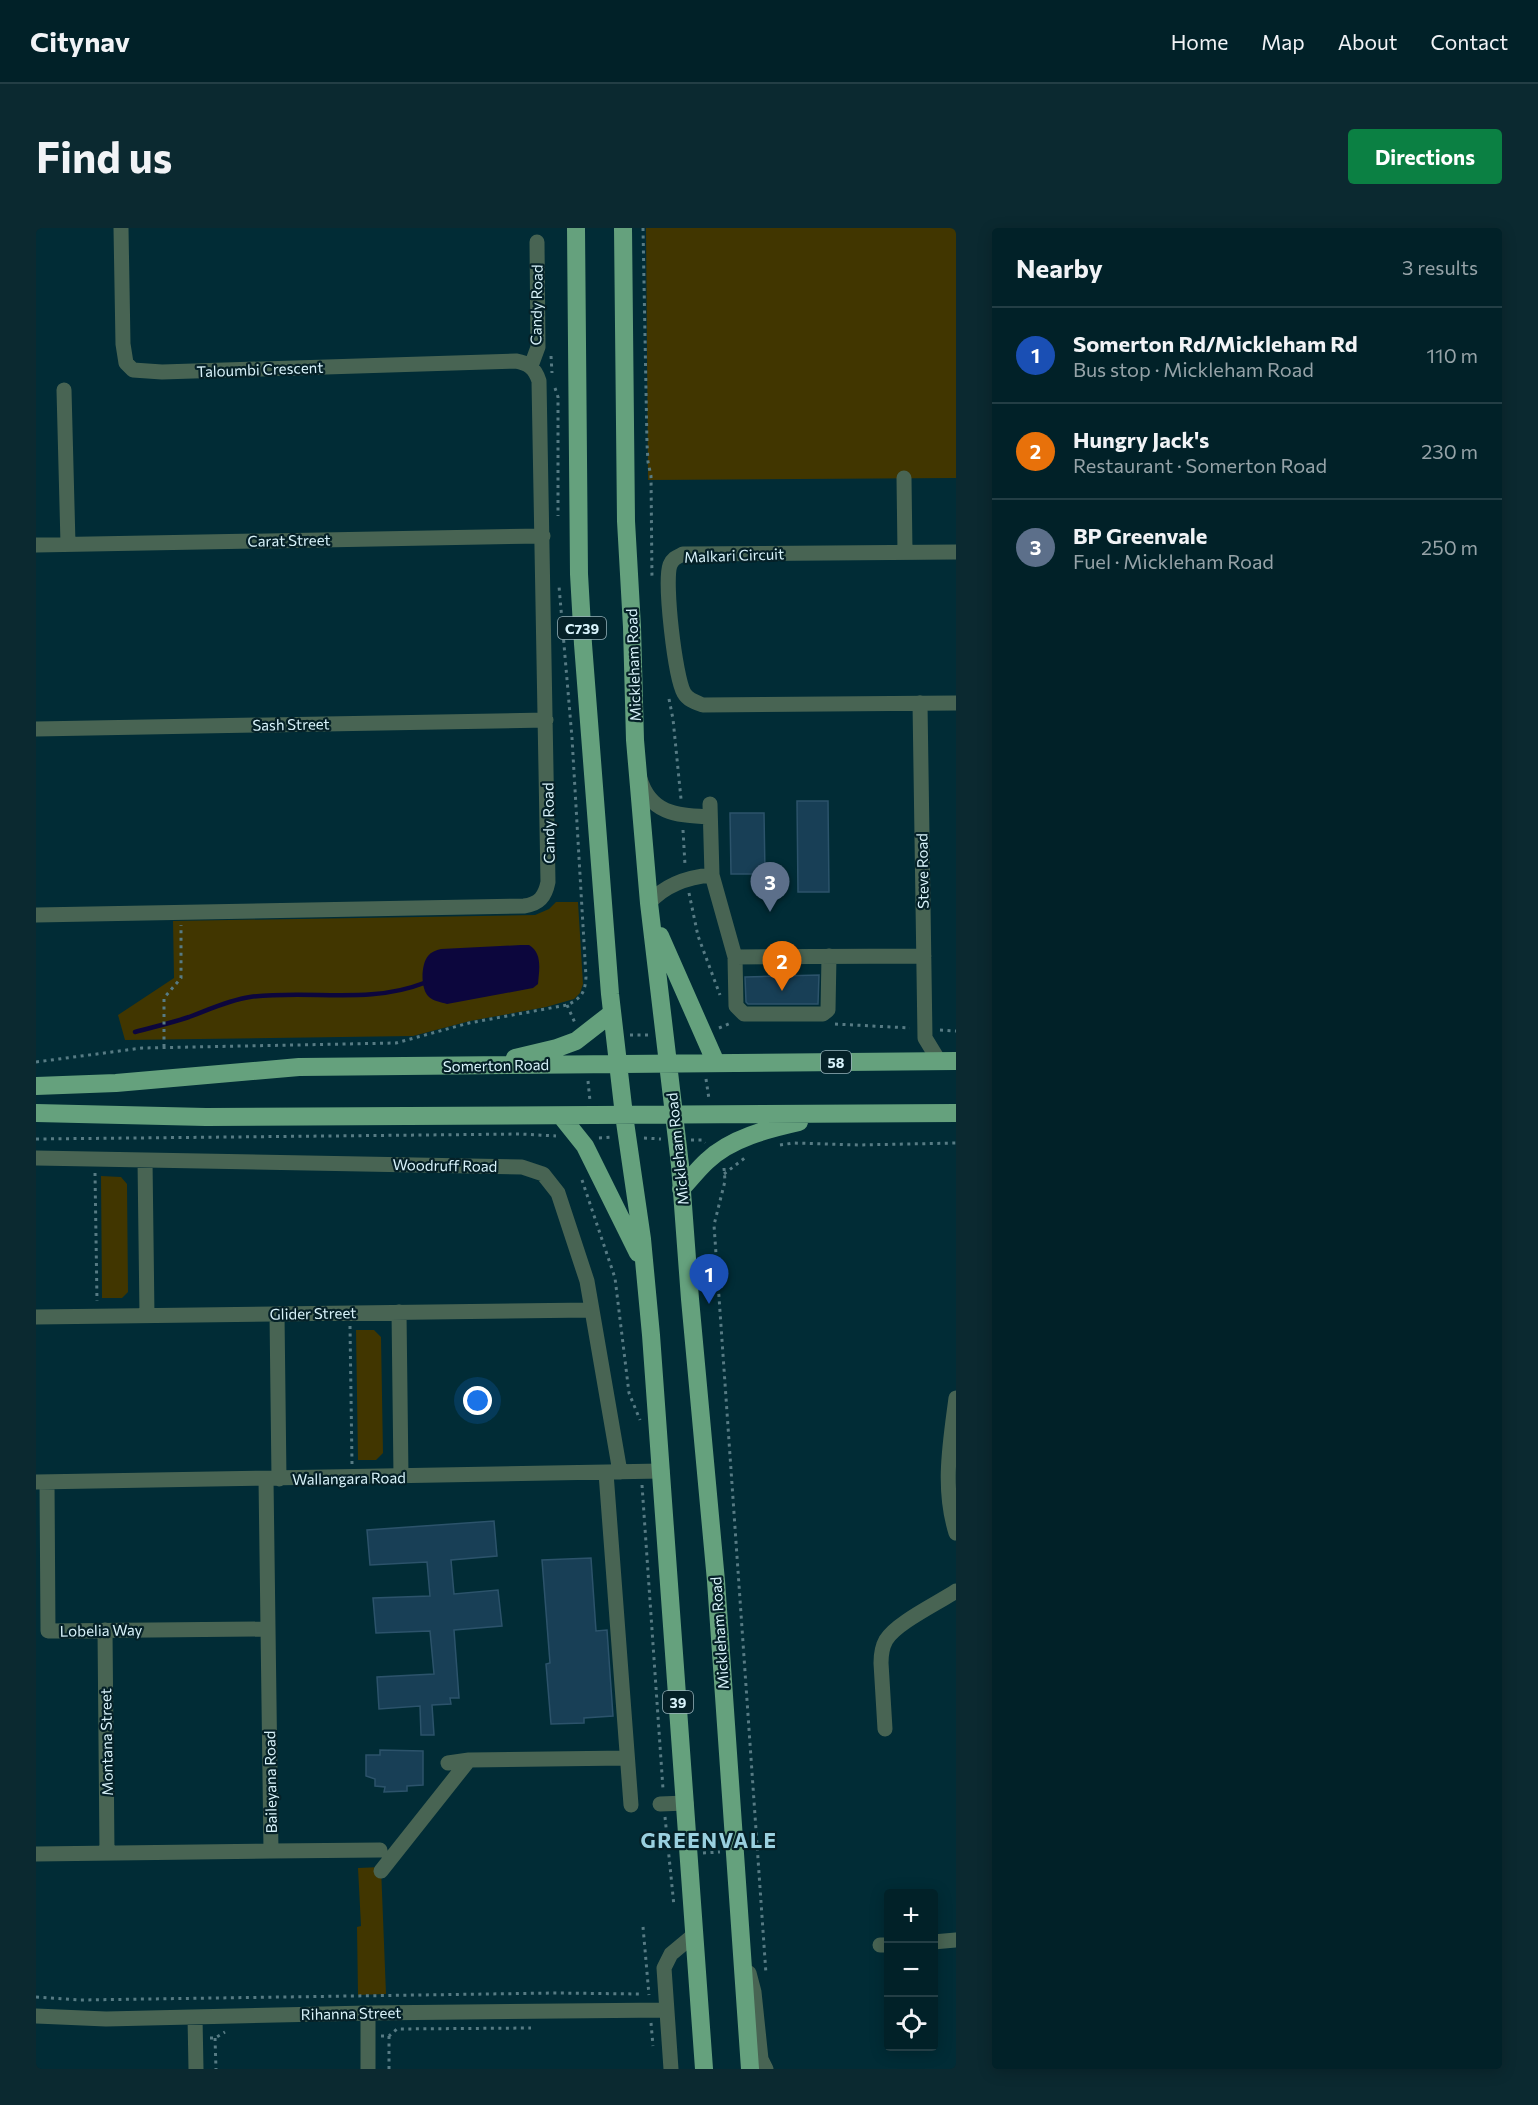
<!DOCTYPE html>
<meta charset="utf-8">
<style>
:root{--surface:#012128;--page:#0b2930;--text:#f1f3f6;--muted:#96a3a8;--line:#233e45;--accent:#0b8043}
body{margin:0;font-family:Commissioner,sans-serif;background:var(--page);color:var(--text)}
.controls{position:absolute;right:18px;bottom:18px;display:grid;overflow:hidden;border-radius:6px;box-shadow:0 3px 15px #0003}
.controls button{width:54px;height:54px;display:grid;place-items:center;padding:0;border:0;border-bottom:2px solid var(--line);background:var(--surface);color:var(--text);font:30px sans-serif}
.you{position:absolute;left:442px;top:1173px;width:21px;height:21px;margin:-15px;border:4px solid #fff;border-radius:50%;background:#1a73e8;box-shadow:0 0 0 9px #1a73e833}
.badge{display:grid;place-items:center;width:39px;height:39px;border-radius:50%;background:var(--accent);color:#fff;font-size:20px;font-weight:700}
.pin{position:absolute;translate:-50% -50px;filter:drop-shadow(0 2px 3px #0008)}
.pin::after{content:'';position:absolute;top:32px;width:21px;height:18px;background:inherit;clip-path:polygon(0 0,100% 0,50% 100%)}
.list{margin:0;padding:0;list-style:none}
h2{display:flex;justify-content:space-between;align-items:center;height:78px;margin:0;padding:0 24px;font-size:26px}
h2 small{font-size:20px;font-weight:400;color:var(--muted)}
.list li{display:grid;grid-template-columns:39px 1fr auto;gap:18px;align-items:center;box-sizing:border-box;height:96px;padding:0 24px;border-top:2px solid var(--line)}
.list b{display:block;font-size:22px;white-space:nowrap}
.list p{margin:0;font-size:20px;white-space:nowrap;color:var(--muted)}
.list em{font-size:20px;font-style:normal;color:var(--muted)}
.icon{flex:none;width:33px;height:33px;fill:none;stroke:currentColor;stroke-width:2;stroke-linecap:round;stroke-linejoin:round}
.map{position:relative;flex:none;width:920px;height:1841px;overflow:hidden;border-radius:6px}
header{display:flex;align-items:center;gap:36px;box-sizing:border-box;height:84px;padding:0 30px;background:var(--surface);border-bottom:2px solid var(--line)}
header strong{font-size:28px}
nav{display:flex;gap:33px;margin-inline-start:auto;font-size:21px}
.intro{display:flex;align-items:center;justify-content:space-between;box-sizing:border-box;height:144px;padding:0 36px}
h1{margin:0;font-size:42px}
.button{padding:15px 27px;border-radius:6px;background:var(--accent);color:#fff;font-size:21px;font-weight:700}
main{display:flex;gap:36px;padding:0 36px}
aside{flex:1;background:var(--surface);border-radius:6px;box-shadow:0 3px 15px #0003}
.map>svg:first-child{display:block}
.green{fill:#413600}
.water{fill:#0c063d}
.lines{fill:none;stroke-linecap:round;stroke-linejoin:round}
.stream{stroke:#0c063d;stroke-width:4.5}
.building{fill:#183f56;stroke:#2c536b;stroke-width:1.5}
.path{stroke:#577b84;stroke-width:3;stroke-dasharray:3 4.5;stroke-linecap:butt}
.minor{stroke:#486453;stroke-width:15}
.major{stroke:#65a17d;stroke-width:18}
.labels{text-anchor:middle;dominant-baseline:central;stroke-width:4.5;stroke-linejoin:round;paint-order:stroke}
.shield{fill:#052128;stroke:#99b3bb;stroke-width:1.5}
.shield-label{font-size:14px;font-weight:bold;fill:#d8f2fa}
.street-label{font-size:15px;fill:#d8f2fa;stroke:#052128}
.district-label{font-size:21px;font-weight:bold;letter-spacing:1.5px;fill:#9ad0df;stroke:#052128}
</style>
<header>
<strong>Citynav</strong>
<nav><a>Home</a><a>Map</a><a>About</a><a>Contact</a></nav>
</header>
<div class="intro"><h1>Find us</h1><a class="button">Directions</a></div>
<main>
<div class="map">
<svg width="920" height="1841" viewBox="0 0 920 1841">
<rect width="100%" height="100%" fill="#012c36"/>
<!-- green -->
<path class="green" d="M610 0H920V250L612 252Z
M520 674H542L547 756 544 765 538 771 510 779 434 793 377 808 89 812 82 787 138 750 137 693 499 687 513 681Z
M65 948 85 949 91 956 92 1064 86 1070H66Z
M320 1102H338L345 1109 347 1225 340 1232H322Z
M345 1639 350 1766 322 1767 321 1699 325 1698 322 1640Z"/>
<!-- water -->
<path class="water" d="M485 717H493C507 725 503 743 502 756L497 760 411 776C405 774 397 773 393 769 384 761 385 736 392 728 395 724 400 722 405 721Z"/>
<g class="lines">
<!-- stream -->
<path class="stream" d="M99 804C117 799 135 795 153 789 172 782 193 772 214 769 272 761 332 777 388 755"/>
</g>
<!-- building -->
<path class="building" d="M761 573H792L793 664H762Z
M694 585H728L729 646H695Z
M783 747 782 776H712L710 774 709 749Z
M458 1293 461 1328 415 1332 418 1366 462 1362 466 1398 418 1402 423 1470H414L415 1476 396 1477 398 1507H385L384 1478 343 1481 341 1449 398 1446 394 1403 340 1405 337 1370 394 1368 391 1334 334 1337 331 1302Z
M555 1330 560 1403 571 1402 577 1488 548 1490V1495L515 1496 510 1436 514 1435 506 1332Z
M344 1522 387 1523V1557L371 1558V1563L348 1564 349 1559 339 1558V1551L330 1548V1527H344Z"/>
<g class="lines">
<!-- path -->
<path class="path" d="M607 0 611 216 612 234 615 248 616 352
M515 128 516 145
M519 160 522 169V288
M633 471 637 491 645 571
M647 602 649 637
M653 665 662 708 684 767
M531 777 539 795
M799 796 874 800
M683 800 695 795
M904 802 920 803
M594 807H614
M128 819V770L145 750V697
M0 834 106 820 360 815 433 795 531 777C546 770 549 764 550 749L536 510 523 358
M670 851 673 871
M552 853 554 873
M563 910 577 909
M608 910 625 911
M0 911 485 906 520 908
M655 912H666L669 915
M744 917 757 915 823 917 920 915
M688 940 689 953 678 997 730 1746
M59 945 61 1073
M688 946 710 929
M546 952 579 1050 593 1165 604 1192
M314 1098 316 1236
M606 1257 627 1561
M629 1589 638 1678
M667 1625 684 1624
M607 1699 613 1767
M0 1769 44 1772 519 1765 605 1766
M615 1795 617 1818
M345 1808H353L361 1801 495 1800
M353 1808V1841
M174 1810H179L189 1804
M179 1810 180 1841"/>
<!-- minor -->
<path class="minor" d="M495 138 502 119 501 14
M28 162 32 316
M868 250 869 324
M0 317 507 308
M920 324 647 326C641 329 637 330 634 337 628 354 639 449 648 465 652 472 659 474 667 477L920 475
M884 475 889 810 903 833
M0 501 510 492
M604 551C615 587 642 587 674 589
M674 576 676 647 699 729 888 728
M613 675C629 657 652 649 676 647
M0 687 488 678C503 676 509 669 512 654L503 153C499 140 492 135 480 133L126 144 97 142 90 135 87 116 85 0
M699 729 700 778 708 786H787L792 782 793 728
M0 930 486 939 507 946 522 965 551 1053 584 1244
M109 932 111 1088
M363 1084 365 1249
M241 1086 243 1251
M0 1089 555 1082
M920 1170C914 1216 906 1260 920 1305
M570 1245 595 1577
M0 1254 626 1243
M11 1254 12 1403 232 1401
M69 1402 71 1625
M849 1501 845 1435C845 1427 846 1419 850 1412 860 1395 902 1375 920 1363
M412 1535 433 1532 591 1530
M624 1576 650 1575
M235 1623 344 1622
M0 1626 235 1623 230 1251
M345 1643 433 1532
M897 1714 920 1712
M844 1717H852
M713 1745 718 1764 725 1831 730 1841
M332 1785V1841
M0 1788 70 1791 332 1785 631 1782
M159 1789 160 1841
M635 1841 628 1740 635 1726 659 1706"/>
<!-- major -->
<path class="major" d="M540 0 543 346 547 416 574 766 588 887 606 1011 615 1107 668 1841
M587 0 590 293 596 399 599 512 613 675 644 937 654 1071 680 1353 714 1841
M624 708 680 835
M479 830 521 820 540 813 576 785
M0 858 80 855 263 839 920 833
M0 885 170 889 920 885
M525 888 549 918 602 1025
M645 961C654 952 662 941 671 933 695 910 732 901 763 894"/>
</g>
<g class="labels">
<!-- shield labels -->
<g class="shield">
<rect x="522" y="389" width="48" height="22" rx="4.5"/>
<rect x="785" y="823" width="30" height="22" rx="4.5"/>
<rect x="627" y="1463" width="30" height="22" rx="4.5"/>
</g>
<g class="shield-label">
<text x="546" y="400">C739</text>
<text x="800" y="834">58</text>
<text x="642" y="1474">39</text>
</g>
<!-- street labels -->
<g class="street-label">
<text transform="translate(500 77) rotate(-89)">Candy Road</text>
<text transform="translate(224 141) rotate(-2)">Taloumbi Crescent</text>
<text transform="translate(253 312) rotate(-1)">Carat Street</text>
<text transform="translate(698 327) rotate(-2)">Malkari Circuit</text>
<text transform="translate(597 437) rotate(-92)">Mickleham Road</text>
<text transform="translate(255 496) rotate(-1)">Sash Street</text>
<text transform="translate(512 595) rotate(-91)">Candy Road</text>
<text transform="translate(886 643) rotate(-91)">Steve Road</text>
<text transform="translate(460 837) rotate(-1)">Somerton Road</text>
<text transform="translate(641 921) rotate(-96)">Mickleham Road</text>
<text transform="translate(409 937) rotate(1)">Woodruff Road</text>
<text transform="translate(277 1085) rotate(-1)">Glider Street</text>
<text transform="translate(313 1250) rotate(-1)">Wallangara Road</text>
<text transform="translate(65 1402) rotate(-1)">Lobelia Way</text>
<text transform="translate(683 1405) rotate(-94)">Mickleham Road</text>
<text transform="translate(70 1514) rotate(-91)">Montana Street</text>
<text transform="translate(234 1554) rotate(-91)">Baileyana Road</text>
<text transform="translate(315 1785) rotate(-1)">Rihanna Street</text>
</g>
<!-- district labels -->
<g class="district-label">
<text x="673" y="1611">GREENVALE</text>
</g>
</g>
</svg>
<div class="controls">
<button>+</button>
<button>−</button>
<button><svg class="icon" aria-label="locate" viewBox="0 0 24 24"><circle cx="12" cy="12" r="6"/><path d="M12 2v4M12 18v4M2 12h4M18 12h4"/></svg></button>
</div>
<div class="you"></div>
<div class="pin badge" style="left:673px;top:1076px;background:#1a4fb4">1</div>
<div class="pin badge" style="left:746px;top:763px;background:#e8710a">2</div>
<div class="pin badge" style="left:734px;top:684px;background:#5c6f8a">3</div>
</div>
<aside>
<h2>Nearby<small>3 results</small></h2>
<ul class="list">
<li><span class="badge" style="background:#1a4fb4">1</span><div><b>Somerton Rd/Mickleham Rd</b><p>Bus stop · Mickleham Road</p></div><em>110 m</em></li>
<li><span class="badge" style="background:#e8710a">2</span><div><b>Hungry Jack's</b><p>Restaurant · Somerton Road</p></div><em>230 m</em></li>
<li><span class="badge" style="background:#5c6f8a">3</span><div><b>BP Greenvale</b><p>Fuel · Mickleham Road</p></div><em>250 m</em></li>
</ul>
</aside>
</main>
